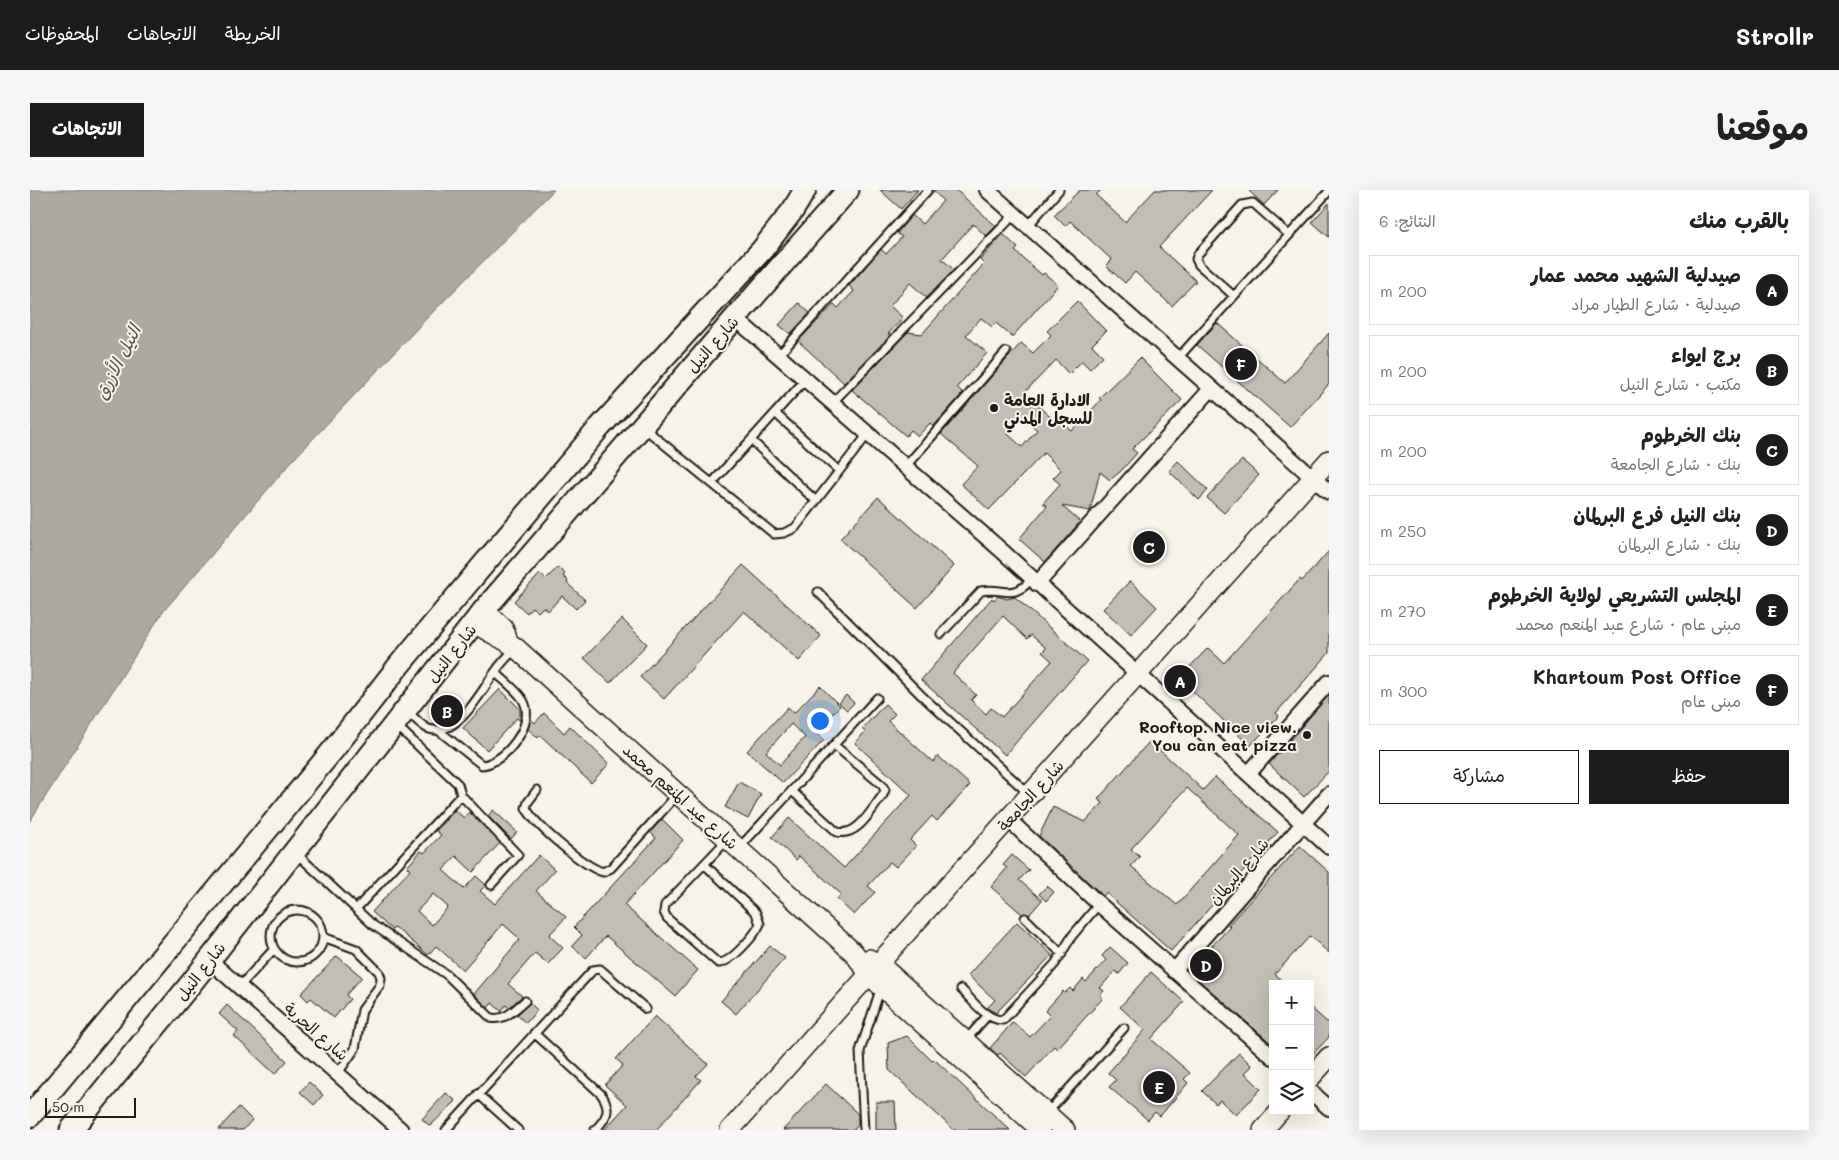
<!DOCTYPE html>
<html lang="ar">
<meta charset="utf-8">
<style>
:root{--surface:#fff;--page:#f6f6f6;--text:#222;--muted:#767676;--line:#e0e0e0;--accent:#1c1c1c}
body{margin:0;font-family:Mali,"Playpen Sans Arabic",sans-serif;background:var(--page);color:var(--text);direction:rtl}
.controls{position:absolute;right:15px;bottom:15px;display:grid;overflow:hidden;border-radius:0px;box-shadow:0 5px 20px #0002}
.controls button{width:45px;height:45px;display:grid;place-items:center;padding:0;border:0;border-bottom:1px solid var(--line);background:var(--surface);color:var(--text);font:25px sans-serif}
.scale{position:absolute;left:15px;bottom:12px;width:91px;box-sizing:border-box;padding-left:5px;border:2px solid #1c1c1c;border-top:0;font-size:14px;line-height:18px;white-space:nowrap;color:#1c1c1c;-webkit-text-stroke:4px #f7f3e8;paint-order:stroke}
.you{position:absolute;left:789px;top:530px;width:18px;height:18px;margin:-12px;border:4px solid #fff;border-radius:50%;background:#1a73e8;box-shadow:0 0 0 8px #1a73e833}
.badge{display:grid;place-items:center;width:32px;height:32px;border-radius:50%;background:var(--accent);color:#fff;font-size:16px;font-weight:700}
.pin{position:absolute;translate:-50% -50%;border:2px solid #fff;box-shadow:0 1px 5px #0006}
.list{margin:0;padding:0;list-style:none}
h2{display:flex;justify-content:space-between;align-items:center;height:65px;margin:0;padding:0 20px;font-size:21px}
h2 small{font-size:16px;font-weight:400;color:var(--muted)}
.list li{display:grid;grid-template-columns:32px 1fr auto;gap:15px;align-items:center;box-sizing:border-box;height:70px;margin:0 10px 10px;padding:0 10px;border:1px solid var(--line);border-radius:0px}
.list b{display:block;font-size:19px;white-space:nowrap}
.list p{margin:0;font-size:16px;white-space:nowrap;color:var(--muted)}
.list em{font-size:16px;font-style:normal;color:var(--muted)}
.actions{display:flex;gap:10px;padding:15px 20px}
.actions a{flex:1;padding:11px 0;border:1px solid var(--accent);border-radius:0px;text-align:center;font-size:18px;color:var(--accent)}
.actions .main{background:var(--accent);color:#fff}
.icon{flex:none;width:28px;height:28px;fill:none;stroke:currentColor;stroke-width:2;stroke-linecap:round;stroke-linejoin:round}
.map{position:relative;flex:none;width:1299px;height:940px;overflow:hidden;direction:ltr;border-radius:0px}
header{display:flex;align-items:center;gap:30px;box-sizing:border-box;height:70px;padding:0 25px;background:var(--accent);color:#fff}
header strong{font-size:24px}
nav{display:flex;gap:28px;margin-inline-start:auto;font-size:18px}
.intro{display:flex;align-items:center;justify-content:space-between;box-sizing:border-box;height:120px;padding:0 30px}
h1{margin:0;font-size:35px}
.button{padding:12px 22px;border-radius:0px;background:var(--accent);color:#fff;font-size:18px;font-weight:700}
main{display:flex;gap:30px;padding:0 30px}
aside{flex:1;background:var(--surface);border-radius:0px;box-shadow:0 5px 20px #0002}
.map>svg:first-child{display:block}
.water{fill:#aca9a2;stroke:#72716c}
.building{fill:#c0beb5;stroke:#1c1c1c;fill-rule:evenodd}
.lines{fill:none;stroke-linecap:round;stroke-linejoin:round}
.lane-casing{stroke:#1c1c1c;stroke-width:11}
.street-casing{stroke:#1c1c1c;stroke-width:18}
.secondary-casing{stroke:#1c1c1c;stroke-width:22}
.primary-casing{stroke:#1c1c1c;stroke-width:25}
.lane{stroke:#f7f3e8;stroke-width:7}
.street{stroke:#f7f3e8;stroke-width:14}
.secondary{stroke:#f7f3e8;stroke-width:19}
.primary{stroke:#f7f3e8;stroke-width:21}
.poi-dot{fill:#1c1c1c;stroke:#f7f3e8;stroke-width:2}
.labels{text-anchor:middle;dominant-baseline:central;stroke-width:4;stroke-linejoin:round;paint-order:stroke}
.street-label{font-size:16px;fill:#1c1c1c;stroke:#f7f3e8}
.poi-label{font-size:16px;font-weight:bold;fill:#1c1c1c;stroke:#f7f3e8;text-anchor:start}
.water-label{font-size:18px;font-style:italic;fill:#565452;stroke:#f7f3e8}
</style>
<header>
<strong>Strollr</strong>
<nav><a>الخريطة</a><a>الاتجاهات</a><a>المحفوظات</a></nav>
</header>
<div class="intro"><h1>موقعنا</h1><a class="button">الاتجاهات</a></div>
<main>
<aside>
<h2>بالقرب منك<small>النتائج: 6</small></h2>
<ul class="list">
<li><span class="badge">A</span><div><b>صيدلية الشهيد محمد عمار</b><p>صيدلية · شارع الطيار مراد</p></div><em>200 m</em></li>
<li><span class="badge">B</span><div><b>برج ايواء</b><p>مكتب · شارع النيل</p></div><em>200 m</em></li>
<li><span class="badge">C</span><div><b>بنك الخرطوم</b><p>بنك · شارع الجامعة</p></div><em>200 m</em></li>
<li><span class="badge">D</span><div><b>بنك النيل فرع البرلمان</b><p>بنك · شارع البرلمان</p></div><em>250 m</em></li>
<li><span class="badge">E</span><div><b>المجلس التشريعي لولاية الخرطوم</b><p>مبنى عام · شارع عبد المنعم محمد</p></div><em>270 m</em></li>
<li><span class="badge">F</span><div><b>Khartoum Post Office</b><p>مبنى عام</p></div><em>300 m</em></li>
</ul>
<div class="actions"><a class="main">حفظ</a><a>مشاركة</a></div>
</aside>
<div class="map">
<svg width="1299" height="940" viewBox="0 0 1299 940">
<rect width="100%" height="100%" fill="#f7f3e8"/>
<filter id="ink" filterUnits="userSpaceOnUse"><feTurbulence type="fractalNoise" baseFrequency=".02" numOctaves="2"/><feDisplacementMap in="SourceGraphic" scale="10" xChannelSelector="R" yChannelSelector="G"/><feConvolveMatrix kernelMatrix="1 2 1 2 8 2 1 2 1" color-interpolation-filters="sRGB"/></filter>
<g filter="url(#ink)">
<!-- water -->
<path class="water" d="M0 0H524L398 127 262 271 132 423 0 631Z"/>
<!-- building -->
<path class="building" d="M850 0H888L871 19Z
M903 0H926L966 36 956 46 943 34 912 69 924 80 897 108 880 93 860 116 873 128 858 144H862L814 193 768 151 804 114 808 118 824 101 819 96 851 59 856 64 872 47 867 43 882 25 892 34 913 11Z
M1050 0H1071L1066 5 1095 32 1125 0H1182L1129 57 1166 91 1142 116 1105 82 1095 93 1076 76 1082 70 1040 31 1035 36 1024 25Z
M1218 0H1248L1234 15Z
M1299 13V47L1282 32Z
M973 44 988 58 985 61 1012 85 1014 83 1028 95 982 147 966 133 962 137 951 128 936 145 957 163 927 197 933 203 903 237 900 233 888 246 881 240 876 246 822 200 878 142 892 144 954 74 950 70Z
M1047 111 1076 141 1062 155 1073 166 1060 179 1052 171 1039 184 1026 170 994 203 1028 234 1031 231 1042 241 1071 210 1069 208 1110 168 1152 210 1102 259 1107 263 1091 281 1080 290 1070 282 1060 321 1032 316 1050 332 1015 372 989 349 1017 316 1013 313 1030 294 1023 288 1031 280 1014 263 959 320 931 294 948 276 911 244 991 153 1003 163 1021 145 1017 141ZM993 227 1007 240 992 257 978 244Z
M769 113 780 123 760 144 749 135Z
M1187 133 1255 193 1299 143V194L1260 237 1167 155Z
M1212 270 1229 285 1194 323 1177 308Z
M1148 271 1178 300 1169 310 1139 281Z
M848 307 924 376 887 418 810 349Z
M1299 361V463L1246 523 1249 526 1220 556 1149 488 1178 458 1194 473 1270 389 1272 391Z
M713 375 791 446 769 471 714 421 634 509 610 487Z
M528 377 535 384 533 386 538 391 537 393 555 410 546 419 532 406 518 421 513 417 508 422 502 417 497 423 484 411 510 384 516 389Z
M1100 391 1127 417 1101 445 1073 419Z
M968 406 977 409 985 407 1057 471 975 565 891 490 962 408 964 410ZM973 426 997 449 1001 445 1016 458 1012 462 1022 471 972 527 961 518 956 524 941 510 946 505 923 483Z
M592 429 617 454 580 493 554 468Z
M790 496 810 516 784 542 794 550 753 593 717 561 758 517 764 523ZM761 534 775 547 750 575 736 562Z
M470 499 490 519V531L487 528 457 560 433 538Z
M816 505 824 513 817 520 809 513Z
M1299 505V581L1274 607 1239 574Z
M855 514 865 524 858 531 903 572 908 566 940 595 907 631 902 626 880 650 886 656 866 677 860 672 838 696 845 702 824 725 807 709 811 704 769 666 766 670 742 647 759 628 814 678 881 605 825 553 835 542 832 539Z
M514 523 534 543 540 536 579 574 561 593 510 545 508 548 498 539 501 529 505 533Z
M1120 551 1173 600 1185 587 1248 642 1141 761 1076 703 1073 706 1009 646 1023 617 1055 632 1073 613 1068 609ZM1157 598 1209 645 1147 715 1101 676 1110 667 1101 659Z
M709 592 731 604 718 629 695 617Z
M425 620 434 628 439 622 470 653 443 682 426 666 413 680 434 699 446 686 456 695 450 701 465 714 509 665 525 680 506 701 536 727 519 745 533 758 518 774 505 763 478 794 492 806 479 818 476 815 471 821 462 813 458 818 444 804 490 749 473 734 433 780 406 756 398 765 365 737 362 740 342 722 380 680 377 677 391 661 394 663 411 645 406 641ZM403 704 418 717 402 735 387 721Z
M463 620 487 642 481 649 458 626Z
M632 629 653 650 594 715 668 780 645 806 576 746 556 768 542 756 552 745 544 737 626 648 620 642Z
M1270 656 1299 682V763L1280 746 1245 784 1256 794H1243V855L1158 781 1200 737 1198 735Z
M982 665 999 680 989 690 1012 710 999 725 992 724 961 697 977 678 973 675Z
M1017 696 1024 702 1016 711 1009 704Z
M987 732 1022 765 966 823 957 818 965 810 938 785Z
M740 756 755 768 706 824 691 811Z
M1080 757 1098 773 1089 784 1085 781 1070 798 1074 801 1070 805 1073 808 1027 859 1024 856 996 887 970 863 968 865 960 858 983 832 1000 847 1020 826 1015 821 1033 801 1035 803 1040 798 1043 801 1053 789 1056 792 1076 770 1072 766Z
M307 766 332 787 316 805 320 809 304 828 281 808 278 811 271 804Z
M1121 782 1154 812 1121 849 1160 883 1154 889 1158 893 1130 926 1125 922 1118 930 1079 897 1086 890 1078 883 1115 840 1090 817Z
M500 813 507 820 496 833 487 825Z
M197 815 257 871 245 884 204 846 208 841 189 824Z
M1280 817 1299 834V847L1280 867Z
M625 826 678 874 666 886 671 890 626 940H574L597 915 575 895 593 875 586 869Z
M877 846 902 871 904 869 980 940H924L859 880 858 853Z
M1209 863 1222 876 1215 883 1231 899 1206 925 1190 910 1186 914 1172 901Z
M279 892 293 905 284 915 270 902Z
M796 894 828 924V935L824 940H753Z
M416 903 426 911 400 936 392 929Z
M846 912H865L866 940H846Z
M209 917 222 930 213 940H188Z"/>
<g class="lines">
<defs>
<path id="lane" d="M998 36 1029 0
M1204 106 1169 75 1166 69 1168 64 1212 15 1223 13 1259 45
M748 166 898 0
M1148 168 1299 1
M802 213 985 24
M745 223 809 281
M614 238 744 344 754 343 765 338 838 244
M721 250 786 311
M875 277 976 162
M682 293 775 190
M788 402 891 505 999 604
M911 444 951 401C976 397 982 411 1002 389
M378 522C384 527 392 537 399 539 428 548 452 500 465 482 471 473 478 466 486 458
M366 535 428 594 431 605 488 665 461 695
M408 540 452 575C475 573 507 533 493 510 487 500 473 490 465 482
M507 600 498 612 496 618C506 636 553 676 573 682L581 678 646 606
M762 601 807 642C828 647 841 620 853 605L855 600 852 595 804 555
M709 658 847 508
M266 663 343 735 417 785 461 828C475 831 484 820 495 811
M674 674 726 723 730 734C725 745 700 774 688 773L637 728 634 722 635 715 697 650
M327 718 431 605
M241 746a26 26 0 1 1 52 0a26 26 0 1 1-52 0Z
M995 728 1032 764
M293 747 326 759 349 782 351 788 350 795 332 820 325 859 308 883
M209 797 244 759
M931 799C942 810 957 831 973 830L1025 774 1042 746 1069 714
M504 843 571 904C582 919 577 928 565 940
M935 851 958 825
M448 904 488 940
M1017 923 1094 838
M416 940 563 780 570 779 616 819
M834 940 830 861 851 797"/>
<path id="street" d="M957 0 1299 302
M705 128 971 360 1299 657
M1007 394 1181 199
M1219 583 1299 492
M978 629 1069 714 1243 867
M179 770 371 940
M1144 781 1299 604
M1280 901 1299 918"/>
<path id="secondary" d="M454 420 473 438 478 451
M444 432C458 443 474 448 486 458L824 763 839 784 851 796 1011 940
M839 769 849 774 1035 940
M1280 888 1299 867
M700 940 1299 270
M1233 940 1250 921"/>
<path id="primary" d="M0 926 303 560 370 474 448 381 570 237 732 60 763 20 775 0
M41 940 159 796 454 420 705 128 818 0"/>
</defs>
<!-- lane casing -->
<use href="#lane" class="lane-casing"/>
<!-- street casing -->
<use href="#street" class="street-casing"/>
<!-- secondary casing -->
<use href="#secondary" class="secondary-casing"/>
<!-- primary casing -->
<use href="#primary" class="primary-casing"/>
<!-- lane -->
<use href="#lane" class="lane"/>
<!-- street -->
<use href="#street" class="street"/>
<!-- secondary -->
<use href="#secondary" class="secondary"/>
<!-- primary -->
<use href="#primary" class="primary"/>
</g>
</g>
<!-- markers -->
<g class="poi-dot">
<circle cx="964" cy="218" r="5"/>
<circle cx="1277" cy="545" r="5"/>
</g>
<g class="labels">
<!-- street labels -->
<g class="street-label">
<text transform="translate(682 154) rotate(-49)">شارع النيل</text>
<text transform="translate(421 463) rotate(-52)">شارع النيل</text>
<text transform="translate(1000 605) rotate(-48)">شارع الجامعة</text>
<text transform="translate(651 606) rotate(42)">شارع عبد المنعم محمد</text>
<text transform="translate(1208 681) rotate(-49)">شارع البرلمان</text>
<text transform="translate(170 781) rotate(-52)">شارع النيل</text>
<text transform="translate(287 841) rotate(41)">شارع الحرية</text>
</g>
<!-- poi labels -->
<g class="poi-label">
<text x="974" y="209">الادارة العامة<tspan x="974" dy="18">للسجل المدني</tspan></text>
<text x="1267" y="536" text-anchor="end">Rooftop. Nice view.<tspan x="1267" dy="18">You can eat pizza</tspan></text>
</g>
<!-- water labels -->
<g class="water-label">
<text transform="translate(87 172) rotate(-63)">النيل الأزرق</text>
</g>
</g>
</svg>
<div class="controls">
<button>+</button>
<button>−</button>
<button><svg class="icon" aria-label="layers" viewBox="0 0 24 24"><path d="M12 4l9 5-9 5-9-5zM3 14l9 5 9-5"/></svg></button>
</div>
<div class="scale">50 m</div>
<div class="you"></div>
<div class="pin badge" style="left:1150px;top:491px">A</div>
<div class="pin badge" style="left:417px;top:521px">B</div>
<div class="pin badge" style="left:1119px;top:357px">C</div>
<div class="pin badge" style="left:1176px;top:775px">D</div>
<div class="pin badge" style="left:1129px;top:897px">E</div>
<div class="pin badge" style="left:1211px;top:174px">F</div>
</div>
</main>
